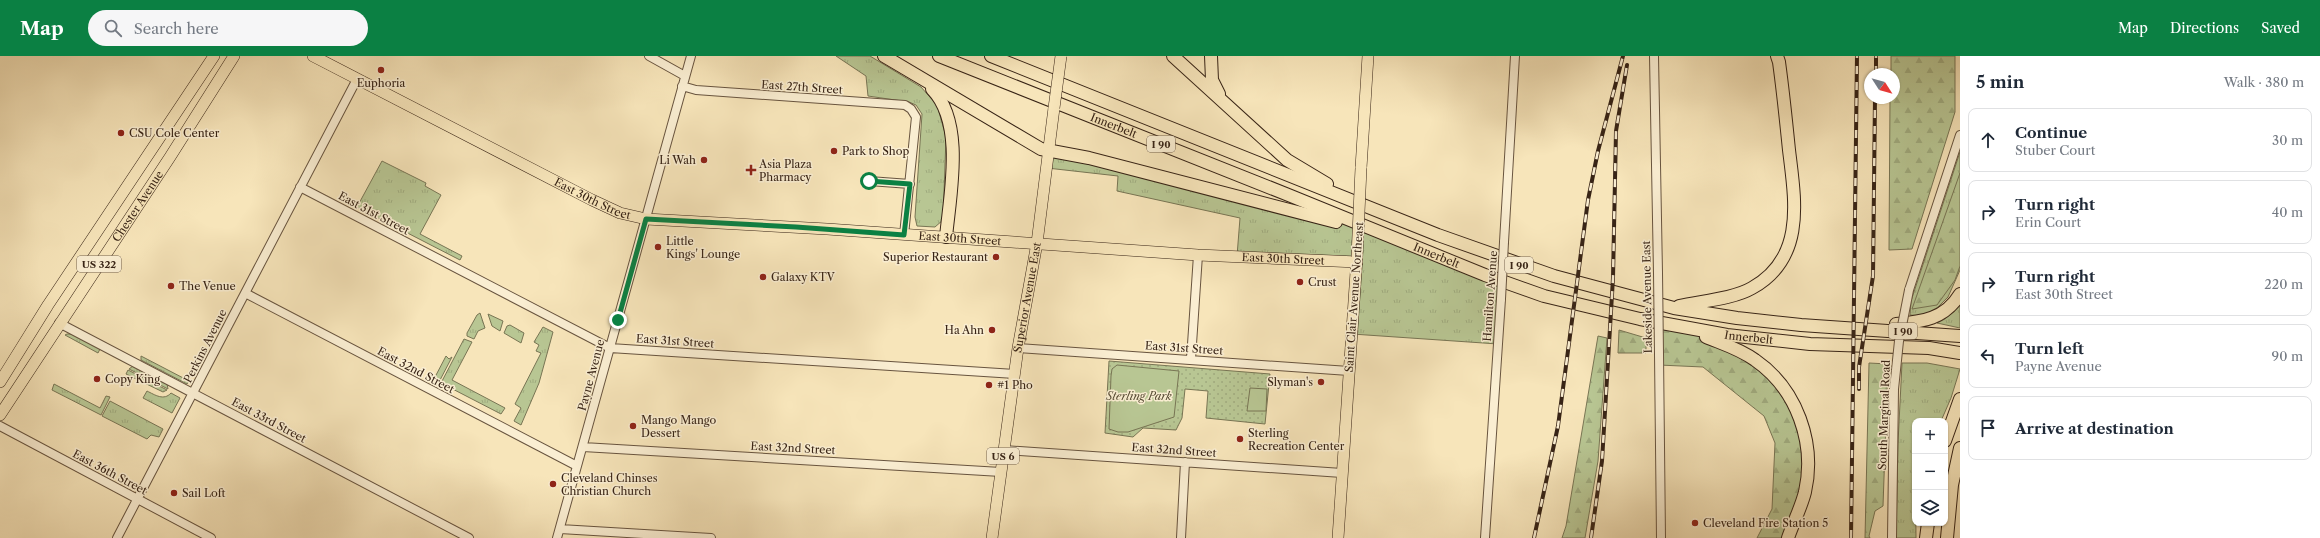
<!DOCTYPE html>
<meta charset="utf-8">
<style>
:root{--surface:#fff;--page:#f6f6f7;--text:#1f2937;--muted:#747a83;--line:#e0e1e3;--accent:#0b8043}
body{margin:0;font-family:"Libre Caslon Text",serif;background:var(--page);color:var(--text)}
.controls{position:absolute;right:12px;bottom:12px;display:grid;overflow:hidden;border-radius:8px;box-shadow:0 1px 3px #0004}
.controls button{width:36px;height:36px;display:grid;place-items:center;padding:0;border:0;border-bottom:1px solid var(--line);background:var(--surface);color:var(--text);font:20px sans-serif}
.compass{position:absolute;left:1864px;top:12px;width:36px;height:36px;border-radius:50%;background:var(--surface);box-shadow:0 1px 3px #0004;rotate:126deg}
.stop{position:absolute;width:12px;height:12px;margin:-9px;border:3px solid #0b8043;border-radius:50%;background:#fff}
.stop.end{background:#0b8043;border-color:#fff;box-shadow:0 1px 4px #0008}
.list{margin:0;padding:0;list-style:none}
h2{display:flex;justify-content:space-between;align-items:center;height:52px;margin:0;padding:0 16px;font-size:17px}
h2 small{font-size:13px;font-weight:400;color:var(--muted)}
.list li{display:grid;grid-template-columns:26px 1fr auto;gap:12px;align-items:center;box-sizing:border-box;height:64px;margin:0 8px 8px;padding:0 8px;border:1px solid var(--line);border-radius:8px}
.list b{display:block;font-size:15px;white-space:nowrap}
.list p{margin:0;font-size:13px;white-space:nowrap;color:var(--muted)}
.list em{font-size:13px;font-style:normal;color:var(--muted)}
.icon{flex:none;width:22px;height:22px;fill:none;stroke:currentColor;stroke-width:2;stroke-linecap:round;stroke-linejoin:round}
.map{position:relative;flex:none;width:1960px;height:482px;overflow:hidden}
header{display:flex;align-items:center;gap:24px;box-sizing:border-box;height:56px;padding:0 20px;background:var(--accent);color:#fff}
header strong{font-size:19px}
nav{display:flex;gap:22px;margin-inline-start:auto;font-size:14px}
.search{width:280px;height:36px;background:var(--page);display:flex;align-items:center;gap:10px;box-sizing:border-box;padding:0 14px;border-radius:22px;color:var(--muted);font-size:15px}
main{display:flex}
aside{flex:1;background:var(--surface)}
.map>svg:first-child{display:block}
.grass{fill:url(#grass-tufts);stroke:#787554}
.forest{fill:url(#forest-firs);stroke:#787554}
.park{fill:url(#park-dots);stroke:#787554}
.garden{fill:#b8c693;stroke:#787554}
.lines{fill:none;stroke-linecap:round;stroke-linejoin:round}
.minor-casing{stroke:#68543f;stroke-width:10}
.major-casing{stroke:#382416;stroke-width:12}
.highway-casing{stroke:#382416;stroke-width:14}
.minor{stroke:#faeed2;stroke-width:8}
.major{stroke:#f7e5ba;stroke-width:11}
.highway{stroke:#f7e5ba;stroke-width:12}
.rail-casing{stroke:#382416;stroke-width:4}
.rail{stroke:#faeed2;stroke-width:2.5;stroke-dasharray:8;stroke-linecap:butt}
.minor-bridge-casing{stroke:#68543f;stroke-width:10;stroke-linecap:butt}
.major-bridge-casing{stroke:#382416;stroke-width:12;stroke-linecap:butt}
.minor-bridge{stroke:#faeed2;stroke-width:8}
.major-bridge{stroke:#f7e5ba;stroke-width:11}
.route{stroke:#0b8043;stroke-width:5}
.poi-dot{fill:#8f2418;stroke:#faeed2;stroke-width:1.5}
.labels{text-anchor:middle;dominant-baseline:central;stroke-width:3;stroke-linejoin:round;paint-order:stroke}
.shield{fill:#faeed2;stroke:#72614e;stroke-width:1}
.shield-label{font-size:10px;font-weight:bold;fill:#382416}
.poi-label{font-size:11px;fill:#382416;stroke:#faeed2;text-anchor:start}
.street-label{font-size:11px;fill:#382416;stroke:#faeed2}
.park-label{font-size:11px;font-style:italic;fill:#584c35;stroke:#faeed2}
</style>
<header>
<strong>Map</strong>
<div class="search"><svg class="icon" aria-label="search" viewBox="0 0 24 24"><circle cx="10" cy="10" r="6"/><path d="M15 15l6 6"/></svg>Search here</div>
<nav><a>Map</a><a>Directions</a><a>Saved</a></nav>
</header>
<main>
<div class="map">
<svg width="1960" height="482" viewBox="0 0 1960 482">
<defs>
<pattern id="grass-tufts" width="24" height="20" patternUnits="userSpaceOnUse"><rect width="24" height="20" fill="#b8c693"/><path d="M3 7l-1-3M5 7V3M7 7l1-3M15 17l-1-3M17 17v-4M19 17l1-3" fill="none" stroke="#9faa7e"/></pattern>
<pattern id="forest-firs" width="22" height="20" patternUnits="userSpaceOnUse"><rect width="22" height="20" fill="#b8c693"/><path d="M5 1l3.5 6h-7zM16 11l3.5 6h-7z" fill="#9faa7e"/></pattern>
<pattern id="park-dots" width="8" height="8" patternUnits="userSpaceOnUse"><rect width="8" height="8" fill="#b8c693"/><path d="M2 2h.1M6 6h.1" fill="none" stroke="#9faa7e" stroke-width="1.8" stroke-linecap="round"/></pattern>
</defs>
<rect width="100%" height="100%" fill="#f7e5ba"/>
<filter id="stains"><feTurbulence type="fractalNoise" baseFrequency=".005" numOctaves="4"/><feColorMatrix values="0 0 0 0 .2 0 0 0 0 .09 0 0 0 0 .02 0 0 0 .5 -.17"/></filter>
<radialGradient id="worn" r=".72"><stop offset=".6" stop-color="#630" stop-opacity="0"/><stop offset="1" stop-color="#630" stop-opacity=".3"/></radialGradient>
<!-- grass -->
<path class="grass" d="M836 0H870L921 31 937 49 946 81 943 164 935 171 917 170 915 161 922 58 916 49 909 46 868 40 866 20Z
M1049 96 1319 161 1382 178 1502 225 1498 288 1352 278 1356 206 1237 200 1240 162 1117 135 1118 120 1047 112Z
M1960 96V214L1948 241 1938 251 1923 260 1910 259 1911 245Z
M382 105 426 127 425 130 441 139 420 178 462 200 460 204 357 151Z
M1960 249V272L1937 267 1945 263Z
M480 257 485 272 478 275 474 283 467 280V277L477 259Z
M488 258 503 265 500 275 492 270Z
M510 269 524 277 521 287 504 277 507 270Z
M543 271 553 276 539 327 521 369 514 365 521 352 515 348 541 297 536 295 539 289 534 286Z
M67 278H72L100 293 98 297 65 279Z
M464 283 472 286 452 324 505 352 501 358 441 327Z
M141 300 189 325 187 328 141 304Z
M446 300 449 303 452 301 439 326 434 323Z
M1902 307H1927L1960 313 1951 342 1941 365H1915L1916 482H1896L1898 387Z
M133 310 167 328 168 333 129 313Z
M128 314 167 334 163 336 126 318Z
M54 328 100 352 106 340 110 341 101 359 52 334Z
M147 335C155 339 164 345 171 337L180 342 172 357 143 342Z
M110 345 163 373 159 381 151 379 147 383 102 360Z"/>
<!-- forest -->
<path class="forest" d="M1891 0H1955V56L1912 193 1889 194 1890 42H1894V18H1891Z
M1960 117V210L1955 224 1937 249 1912 253Z
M1659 269 1684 272 1743 297 1793 347 1808 418 1784 482H1757L1772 453 1775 387 1764 360 1703 311 1659 309Z
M1619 274 1646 282V297H1618Z
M1598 280 1607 282 1598 405 1585 482H1562L1566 470Z
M1869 307 1888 308 1883 450 1875 455 1869 480 1870 482H1865Z"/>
<!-- park -->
<path class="park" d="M1109 305 1270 318 1265 368 1206 362 1208 335 1185 333 1182 362 1176 374 1143 372 1133 381 1105 377Z"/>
<!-- garden -->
<path class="garden" d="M1117 309 1179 315 1174 361 1128 376H1118L1109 373 1111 320 1112 313Z
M1250 332 1267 333 1266 355H1247Z"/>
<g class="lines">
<defs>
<path id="minor" d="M649 0 685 20
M1654 0 1658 217
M682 30 696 34 905 49 911 53 916 61 904 179
M869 125 910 128
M300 131 610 292 1015 318
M1504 186 1515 0
M1909 234 1960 79
M245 237 577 410
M59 267 469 482
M1018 292 1349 315
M1659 298 1661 482
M1191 303 1198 199
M0 370 211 482
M583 391 1001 416
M1004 394 1342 417
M560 473 711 482
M117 482 357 23
M557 482 691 0
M1181 482 1185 406
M1485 482 1501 243
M1892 482 1894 333"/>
<g id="major">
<path id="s1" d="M313 0 592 144 620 157 646 163 827 173 1198 199 1357 206"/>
<path d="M1361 112 1368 0"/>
<path d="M0 326 48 249 214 0"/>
<path id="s2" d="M0 359 170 101 234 0"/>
<path id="s3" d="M992 482 1018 292 1037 187 1054 52"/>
<path d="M1338 482 1357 201"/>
</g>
<g id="highway">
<path d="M884 0 1041 93 1089 102 1336 166"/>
<path id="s4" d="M939 0 1286 138 1485 219 1544 240 1640 263 1727 279 1810 288 1929 292 1960 297"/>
<path d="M991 0 1438 179 1554 220 1674 252 1737 262 1801 269 1960 280"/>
<path d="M1173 0 1287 104 1327 128"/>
<path d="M1211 0 1212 24 1219 38"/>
<path d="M932 33C965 67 950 138 946 181"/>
<path d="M1679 250C1701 245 1733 243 1752 232 1806 202 1795 144 1789 94 1786 64 1783 35 1779 6L1777 0"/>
<path d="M1896 268C1922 266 1945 263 1960 238"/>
<path d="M1706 281C1723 288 1740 293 1755 304 1797 333 1816 387 1805 436 1801 452 1793 467 1788 482"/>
<path d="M1945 385 1960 343"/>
<path d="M1926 482 1928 467"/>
<path d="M1947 482 1952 429 1960 392"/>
</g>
</defs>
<!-- minor casing -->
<use href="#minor" class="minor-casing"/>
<!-- major casing -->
<use href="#major" class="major-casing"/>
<!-- highway casing -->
<use href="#highway" class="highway-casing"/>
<!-- minor -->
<use href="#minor" class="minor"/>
<!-- major -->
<use href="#major" class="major"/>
<!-- highway -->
<use href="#highway" class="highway"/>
<defs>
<path id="rail" d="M1876 18V0
M1859 333V311L1873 220 1875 42
M1534 482 1558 370 1588 144 1598 95 1623 0
M1591 482 1602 405 1613 222 1616 75 1627 9
M1851 482 1857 0"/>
</defs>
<!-- rail casing -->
<use href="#rail" class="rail-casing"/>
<!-- rail -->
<use href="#rail" class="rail"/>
<defs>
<path id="minor-bridge" d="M1658 217 1659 298
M1501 243 1504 186
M1894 333 1899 285 1909 234"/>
<path id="major-bridge" d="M1054 52 1061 0
M1357 201 1361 112"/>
</defs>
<!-- minor-bridge casing -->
<use href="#minor-bridge" class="minor-bridge-casing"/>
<!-- major-bridge casing -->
<use href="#major-bridge" class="major-bridge-casing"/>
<!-- minor-bridge -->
<use href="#minor-bridge" class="minor-bridge"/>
<!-- major-bridge -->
<use href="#major-bridge" class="major-bridge"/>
</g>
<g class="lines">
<!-- route -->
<path class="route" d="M618 264 646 163 796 171 904 179 910 128 869 125"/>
</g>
<!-- markers -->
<g class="poi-dot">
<circle cx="381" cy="14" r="4"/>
<circle cx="121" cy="77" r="4"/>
<circle cx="834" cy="95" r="4"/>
<circle cx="704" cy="104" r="4"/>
<path d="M749 108h4v4h4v4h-4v4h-4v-4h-4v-4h4z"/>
<circle cx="658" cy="191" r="4"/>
<circle cx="996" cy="201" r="4"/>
<circle cx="763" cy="221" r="4"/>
<circle cx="1300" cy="226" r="4"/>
<circle cx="171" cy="230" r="4"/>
<circle cx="992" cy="274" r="4"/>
<circle cx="97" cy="323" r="4"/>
<circle cx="1321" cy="326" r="4"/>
<circle cx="989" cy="329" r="4"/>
<circle cx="633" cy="370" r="4"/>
<circle cx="1240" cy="383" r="4"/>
<circle cx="553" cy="428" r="4"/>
<circle cx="174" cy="437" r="4"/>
<circle cx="1695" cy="467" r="4"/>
</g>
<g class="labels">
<!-- shield labels -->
<g class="shield">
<rect x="1147" y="80" width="28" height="16" rx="3"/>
<rect x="77" y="200" width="44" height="16" rx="3"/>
<rect x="1505" y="201" width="28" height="16" rx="3"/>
<rect x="1889" y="267" width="28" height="16" rx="3"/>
<rect x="987" y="392" width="32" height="16" rx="3"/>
</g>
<g class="shield-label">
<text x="1161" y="88">I 90</text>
<text x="99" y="208">US 322</text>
<text x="1519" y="209">I 90</text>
<text x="1903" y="275">I 90</text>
<text x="1003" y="400">US 6</text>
</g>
<!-- poi labels -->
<g class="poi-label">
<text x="381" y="27" text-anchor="middle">Euphoria</text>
<text x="129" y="77">CSU Cole Center</text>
<text x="842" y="95">Park to Shop</text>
<text x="696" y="104" text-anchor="end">Li Wah</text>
<text x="759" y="108">Asia Plaza<tspan x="759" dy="13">Pharmacy</tspan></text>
<text x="666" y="185">Little<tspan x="666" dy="13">Kings' Lounge</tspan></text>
<text x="988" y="201" text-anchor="end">Superior Restaurant</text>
<text x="771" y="221">Galaxy KTV</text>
<text x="1308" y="226">Crust</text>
<text x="179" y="230">The Venue</text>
<text x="984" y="274" text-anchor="end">Ha Ahn</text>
<text x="105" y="323">Copy King</text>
<text x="1313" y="326" text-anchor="end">Slyman's</text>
<text x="997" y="329">#1 Pho</text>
<text x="641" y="364">Mango Mango<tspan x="641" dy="13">Dessert</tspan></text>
<text x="1248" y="377">Sterling<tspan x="1248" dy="13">Recreation Center</tspan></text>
<text x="561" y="422">Cleveland Chinses<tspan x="561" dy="13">Christian Church</tspan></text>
<text x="182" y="437">Sail Loft</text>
<text x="1703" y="467">Cleveland Fire Station 5</text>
</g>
<!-- street labels -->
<g class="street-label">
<text transform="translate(802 31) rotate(4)">East 27th Street</text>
<text stroke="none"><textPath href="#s4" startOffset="188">Innerbelt</textPath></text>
<text stroke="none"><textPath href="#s1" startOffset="314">East 30th Street</textPath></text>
<text stroke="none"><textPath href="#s2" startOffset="250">Chester Avenue</textPath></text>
<text transform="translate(374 157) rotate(28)">East 31st Street</text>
<text stroke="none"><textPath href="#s1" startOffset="686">East 30th Street</textPath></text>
<text stroke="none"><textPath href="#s4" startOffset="536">Innerbelt</textPath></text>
<text stroke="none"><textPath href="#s1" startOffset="1010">East 30th Street</textPath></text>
<text transform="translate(1490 240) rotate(-86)">Hamilton Avenue</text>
<text stroke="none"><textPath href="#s3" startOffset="243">Superior Avenue East</textPath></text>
<text transform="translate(1354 241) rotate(-86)">Saint Clair Avenue Northeast</text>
<text transform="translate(1647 241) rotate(-91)">Lakeside Avenue East</text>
<text stroke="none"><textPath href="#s4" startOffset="860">Innerbelt</textPath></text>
<text transform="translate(675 285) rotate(4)">East 31st Street</text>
<text transform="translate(205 290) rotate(-63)">Perkins Avenue</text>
<text transform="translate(1184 292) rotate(4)">East 31st Street</text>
<text transform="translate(416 314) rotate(28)">East 32nd Street</text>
<text transform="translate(591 319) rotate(-75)">Payne Avenue</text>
<text transform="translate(1884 359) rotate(-88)">South Marginal Road</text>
<text transform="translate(269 364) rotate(28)">East 33rd Street</text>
<text transform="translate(793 392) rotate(3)">East 32nd Street</text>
<text transform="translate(1174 394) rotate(4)">East 32nd Street</text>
<text transform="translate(110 416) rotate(28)">East 36th Street</text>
</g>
<!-- park labels -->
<g class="park-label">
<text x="1139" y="340">Sterling Park</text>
</g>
</g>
<rect width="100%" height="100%" filter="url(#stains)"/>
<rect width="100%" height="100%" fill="url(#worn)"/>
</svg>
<div class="controls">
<button>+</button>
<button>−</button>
<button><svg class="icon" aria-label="layers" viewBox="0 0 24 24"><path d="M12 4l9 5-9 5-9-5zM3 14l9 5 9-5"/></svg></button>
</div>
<svg class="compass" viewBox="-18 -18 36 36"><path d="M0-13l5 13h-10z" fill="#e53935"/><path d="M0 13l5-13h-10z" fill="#747a83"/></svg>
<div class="stop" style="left:869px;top:125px"></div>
<div class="stop end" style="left:618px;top:264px"></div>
</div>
<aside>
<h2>5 min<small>Walk · 380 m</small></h2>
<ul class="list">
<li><svg class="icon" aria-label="ahead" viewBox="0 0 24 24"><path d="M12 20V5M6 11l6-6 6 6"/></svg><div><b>Continue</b><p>Stuber Court</p></div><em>30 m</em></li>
<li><svg class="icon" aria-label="right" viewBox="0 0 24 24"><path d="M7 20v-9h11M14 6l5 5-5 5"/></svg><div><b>Turn right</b><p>Erin Court</p></div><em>40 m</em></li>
<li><svg class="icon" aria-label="right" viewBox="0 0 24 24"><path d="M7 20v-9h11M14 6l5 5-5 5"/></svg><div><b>Turn right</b><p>East 30th Street</p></div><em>220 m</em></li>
<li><svg class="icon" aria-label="left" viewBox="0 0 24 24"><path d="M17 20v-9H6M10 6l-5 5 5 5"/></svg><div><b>Turn left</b><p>Payne Avenue</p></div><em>90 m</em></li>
<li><svg class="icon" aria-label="arrive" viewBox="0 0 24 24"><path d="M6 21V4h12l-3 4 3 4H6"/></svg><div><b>Arrive at destination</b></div></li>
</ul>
</aside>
</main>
